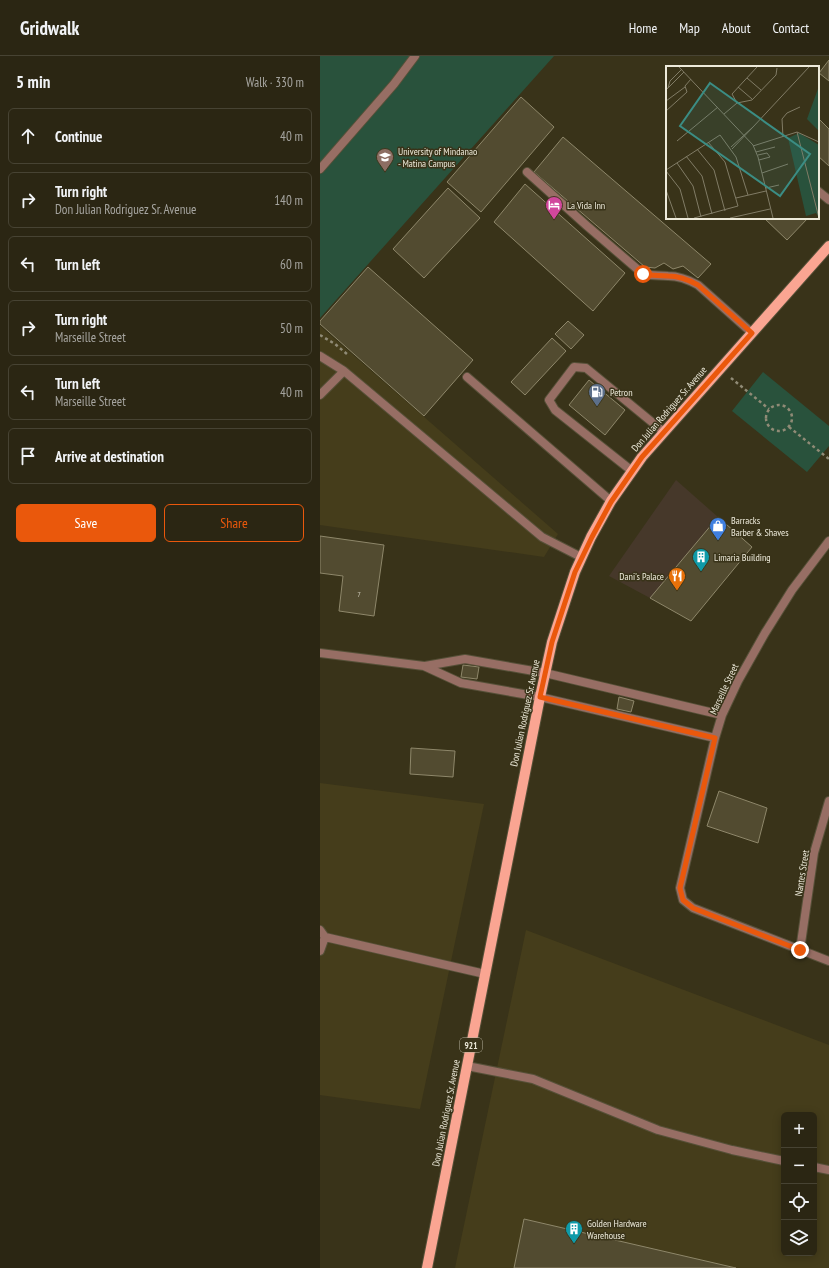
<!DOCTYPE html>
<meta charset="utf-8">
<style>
:root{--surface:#2b2613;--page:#332e1c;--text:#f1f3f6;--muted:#a6a5a0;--line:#474333;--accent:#ea580c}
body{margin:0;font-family:"PT Sans Narrow",sans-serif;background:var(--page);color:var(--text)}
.controls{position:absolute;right:12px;bottom:12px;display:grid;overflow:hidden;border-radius:6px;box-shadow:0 2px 10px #0003}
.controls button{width:36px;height:36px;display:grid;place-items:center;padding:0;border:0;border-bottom:1px solid var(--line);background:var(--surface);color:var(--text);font:20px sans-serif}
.stop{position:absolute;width:12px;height:12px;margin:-9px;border:3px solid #ea580c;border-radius:50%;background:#fff}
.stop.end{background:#ea580c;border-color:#fff;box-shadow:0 1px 4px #0008}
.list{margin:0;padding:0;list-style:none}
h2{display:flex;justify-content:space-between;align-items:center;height:52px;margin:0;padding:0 16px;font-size:17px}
h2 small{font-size:13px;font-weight:400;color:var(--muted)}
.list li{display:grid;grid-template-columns:26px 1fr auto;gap:12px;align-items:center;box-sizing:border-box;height:56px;margin:0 8px 8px;padding:0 8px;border:1px solid var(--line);border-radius:6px}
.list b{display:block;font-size:15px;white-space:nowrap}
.list p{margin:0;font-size:13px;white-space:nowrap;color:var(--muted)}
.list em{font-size:13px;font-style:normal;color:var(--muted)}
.actions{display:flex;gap:8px;padding:12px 16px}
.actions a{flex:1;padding:9px 0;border:1px solid var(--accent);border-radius:6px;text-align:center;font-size:14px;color:var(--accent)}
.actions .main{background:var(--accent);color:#fff}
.icon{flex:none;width:22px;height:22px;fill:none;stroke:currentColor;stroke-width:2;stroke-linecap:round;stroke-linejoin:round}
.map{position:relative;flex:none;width:509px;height:1212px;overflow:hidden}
header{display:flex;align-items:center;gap:24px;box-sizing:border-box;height:56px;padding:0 20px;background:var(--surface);border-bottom:1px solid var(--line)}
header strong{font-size:19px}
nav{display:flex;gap:22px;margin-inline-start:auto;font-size:14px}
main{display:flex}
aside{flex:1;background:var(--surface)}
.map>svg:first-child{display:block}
.commercial{fill:#46382a}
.built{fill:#453d1b;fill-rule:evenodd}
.green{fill:#29523c}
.building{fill:#524b30;stroke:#8e876a}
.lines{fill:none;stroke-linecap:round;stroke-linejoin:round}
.service-casing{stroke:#565038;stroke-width:10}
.minor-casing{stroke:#565038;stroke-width:10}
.primary-casing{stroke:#565038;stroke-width:12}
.path{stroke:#908b76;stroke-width:2.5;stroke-dasharray:3 3;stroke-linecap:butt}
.service{stroke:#976e64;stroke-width:8}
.minor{stroke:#976e64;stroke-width:8}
.primary{stroke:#faa592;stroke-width:10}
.route{stroke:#ea580c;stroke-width:5}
.labels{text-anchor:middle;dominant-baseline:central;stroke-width:3;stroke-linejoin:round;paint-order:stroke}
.number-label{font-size:8px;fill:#c6c2b0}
.shield{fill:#393319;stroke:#b7b3a0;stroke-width:1}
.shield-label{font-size:9px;font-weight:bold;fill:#edeada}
.poi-label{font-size:10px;fill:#edeada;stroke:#393319;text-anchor:start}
.street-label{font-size:10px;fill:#edeada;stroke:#393319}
.inset-road{fill:none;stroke:#817c66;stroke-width:1}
.view{fill:#3b8d84;fill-opacity:0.15;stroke:#3b8d84;stroke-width:2}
.inset-edge{fill:none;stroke:#edeada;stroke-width:2}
</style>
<header>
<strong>Gridwalk</strong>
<nav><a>Home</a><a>Map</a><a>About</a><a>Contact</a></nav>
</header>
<main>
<aside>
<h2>5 min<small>Walk · 330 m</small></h2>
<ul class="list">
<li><svg class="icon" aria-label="ahead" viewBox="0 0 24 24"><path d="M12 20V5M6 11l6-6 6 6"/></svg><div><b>Continue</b></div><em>40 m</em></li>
<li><svg class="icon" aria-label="right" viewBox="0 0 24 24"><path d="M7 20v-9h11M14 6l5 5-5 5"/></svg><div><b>Turn right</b><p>Don Julian Rodriguez Sr. Avenue</p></div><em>140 m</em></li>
<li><svg class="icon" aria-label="left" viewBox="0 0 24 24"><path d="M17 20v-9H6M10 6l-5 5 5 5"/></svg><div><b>Turn left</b></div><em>60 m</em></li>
<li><svg class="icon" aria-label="right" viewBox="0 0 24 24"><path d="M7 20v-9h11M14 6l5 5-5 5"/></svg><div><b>Turn right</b><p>Marseille Street</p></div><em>50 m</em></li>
<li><svg class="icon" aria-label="left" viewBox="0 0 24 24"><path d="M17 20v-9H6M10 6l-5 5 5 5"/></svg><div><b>Turn left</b><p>Marseille Street</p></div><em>40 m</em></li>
<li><svg class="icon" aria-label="arrive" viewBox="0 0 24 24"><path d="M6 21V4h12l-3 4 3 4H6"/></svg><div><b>Arrive at destination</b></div></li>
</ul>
<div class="actions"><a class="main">Save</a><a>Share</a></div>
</aside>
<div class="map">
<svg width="509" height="1212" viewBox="0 0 509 1212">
<rect width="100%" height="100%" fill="#393319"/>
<!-- commercial -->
<path class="commercial" d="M356 424 432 491 330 542 289 520Z"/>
<!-- built -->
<path class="built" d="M0 270 238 478 224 501 0 469Z
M0 727 164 748 100 1053 0 1039Z
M206 874 509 989V1212H135ZM464 1059H494V1197H464Z"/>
<!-- green -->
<path class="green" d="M0 0H234L0 262Z
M443 316 509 370V390L487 416 412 355Z"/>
<!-- building -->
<path class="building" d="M509 4V25L499 17Z
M201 41 234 71 161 156 127 126Z
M498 62 509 73V110L498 100Z
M243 81 391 208 378 222 363 210 353 213 344 207 335 212 325 211 214 116Z
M205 128 305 217 273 255 174 166Z
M128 132 160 162 104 222 73 193Z
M444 162H488L467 184Z
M48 211 153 304 104 360 0 268V265Z
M248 265 264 279 251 293 235 278Z
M232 282 246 295 205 339 191 326Z
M269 324 305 354 285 379 249 349Z
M398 461 432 491 371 565 330 542Z
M0 480 64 489 54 560 19 555 23 520 0 517Z
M143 609 159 611 157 623 141 621Z
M299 641 314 645 311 656 297 653Z
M91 692 135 695 133 721 90 718Z
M399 735 447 752 438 787 387 770Z
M204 1163 416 1212H194Z"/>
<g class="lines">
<defs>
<path id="service" d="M0 113 74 28 95 0
M207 116 266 169 323 218C333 220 338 219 348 220 359 220 369 224 378 229L432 277
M498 135 509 144
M0 300 24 315 222 481 261 501
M147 321 291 445
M0 339 24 315
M312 415 235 354 229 344 254 311 266 312 344 376
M0 597 104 610 141 627 220 641
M105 610 145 603 225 617
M0 874 5 881 0 895
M5 881 165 918
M147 1010 213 1023 338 1074 412 1094 464 1105
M494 1111 509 1114"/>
<path id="minor" d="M509 485 472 534 445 577 418 625 402 659 395 682 360 832 363 844 373 852 509 905
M225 617 402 659
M220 641 395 682
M480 894 494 797 509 745"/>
<path id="primary" d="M107 1212 220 641 232 586 255 516 271 481 291 445 322 401 509 190"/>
</defs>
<!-- service casing -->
<use href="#service" class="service-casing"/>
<!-- minor casing -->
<use href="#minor" class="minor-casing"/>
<!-- primary casing -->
<use href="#primary" class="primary-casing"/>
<!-- path -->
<path class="path" d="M0 279 15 288 27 298
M411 322 449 353
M446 362a13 13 0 1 1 26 0a13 13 0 1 1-26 0Z
M469 371 509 403"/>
<!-- service -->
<use href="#service" class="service"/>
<!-- minor -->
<use href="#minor" class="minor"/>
<!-- primary -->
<use href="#primary" class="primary"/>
</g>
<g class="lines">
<!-- route -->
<path class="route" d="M323 218C333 220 338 219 348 220 359 220 369 224 378 229L432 277 322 401 291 446 272 481 255 516 232 586 220 641 395 682 360 832 363 844 373 852 480 894"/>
</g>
<!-- icons -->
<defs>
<symbol id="university-pin" viewBox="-11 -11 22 30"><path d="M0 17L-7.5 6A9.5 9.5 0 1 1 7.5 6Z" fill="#8d6e63" stroke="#393319"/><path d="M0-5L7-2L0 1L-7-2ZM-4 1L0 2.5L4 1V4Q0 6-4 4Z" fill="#fff"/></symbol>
<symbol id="hotel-pin" viewBox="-11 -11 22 30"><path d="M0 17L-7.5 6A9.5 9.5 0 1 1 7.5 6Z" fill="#d1479c" stroke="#393319"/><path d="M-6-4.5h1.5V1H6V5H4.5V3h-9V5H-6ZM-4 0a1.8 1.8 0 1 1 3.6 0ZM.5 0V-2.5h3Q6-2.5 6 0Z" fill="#fff"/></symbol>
<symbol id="fuel-pin" viewBox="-11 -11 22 30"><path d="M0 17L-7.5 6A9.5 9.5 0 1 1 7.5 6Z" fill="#5c6f8a" stroke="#393319"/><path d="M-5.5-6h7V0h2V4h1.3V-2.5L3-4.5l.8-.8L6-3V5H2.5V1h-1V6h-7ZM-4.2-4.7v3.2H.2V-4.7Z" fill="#fff"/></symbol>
<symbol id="shop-pin" viewBox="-11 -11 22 30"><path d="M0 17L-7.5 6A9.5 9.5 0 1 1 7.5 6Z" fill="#3f7fe0" stroke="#393319"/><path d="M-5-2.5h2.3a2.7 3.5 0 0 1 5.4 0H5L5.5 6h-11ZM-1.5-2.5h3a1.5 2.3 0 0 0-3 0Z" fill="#fff"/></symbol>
<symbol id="building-pin" viewBox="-11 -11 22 30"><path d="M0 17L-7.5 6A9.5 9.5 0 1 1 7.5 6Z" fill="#0f9aa8" stroke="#393319"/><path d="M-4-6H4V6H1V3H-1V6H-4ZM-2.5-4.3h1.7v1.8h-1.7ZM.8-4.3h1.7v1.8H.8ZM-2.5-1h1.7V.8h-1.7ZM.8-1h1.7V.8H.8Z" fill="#fff"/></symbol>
<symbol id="restaurant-pin" viewBox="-11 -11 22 30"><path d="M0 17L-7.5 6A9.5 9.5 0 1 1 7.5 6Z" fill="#e8710a" stroke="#393319"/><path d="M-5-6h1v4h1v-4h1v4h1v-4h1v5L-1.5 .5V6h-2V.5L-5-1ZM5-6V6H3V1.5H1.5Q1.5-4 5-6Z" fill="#fff"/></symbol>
</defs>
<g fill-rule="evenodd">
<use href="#university-pin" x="55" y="91" width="20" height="27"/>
<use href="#hotel-pin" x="224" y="139" width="20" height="27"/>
<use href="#fuel-pin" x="267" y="326" width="20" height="27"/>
<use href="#shop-pin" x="388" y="460" width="20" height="27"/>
<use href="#building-pin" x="371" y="491" width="20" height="27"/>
<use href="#restaurant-pin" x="347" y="510" width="20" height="27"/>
<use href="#building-pin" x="244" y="1163" width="20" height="27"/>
</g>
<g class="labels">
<!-- number labels -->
<g class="number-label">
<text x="39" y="538">7</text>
</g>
<!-- shield labels -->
<rect class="shield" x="140" y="982" width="22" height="14" rx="3"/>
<g class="shield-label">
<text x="151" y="989">921</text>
</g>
<!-- poi labels -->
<g class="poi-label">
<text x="78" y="95">University of Mindanao<tspan x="78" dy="12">- Matina Campus</tspan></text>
<text x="247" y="149">La Vida Inn</text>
<text x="290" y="336">Petron</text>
<text x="411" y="464">Barracks<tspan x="411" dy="12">Barber &amp; Shaves</tspan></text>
<text x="394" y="501">Limaria Building</text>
<text x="344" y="520" text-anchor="end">Dani's Palace</text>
<text x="267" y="1167">Golden Hardware<tspan x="267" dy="12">Warehouse</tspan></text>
</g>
<!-- street labels -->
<g class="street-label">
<text transform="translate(349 353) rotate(-49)">Don Julian Rodriguez Sr. Avenue</text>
<text transform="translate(404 633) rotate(-65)">Marseille Street</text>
<text transform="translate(205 657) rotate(-78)">Don Julian Rodriguez Sr. Avenue</text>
<text transform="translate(482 817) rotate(-81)">Nantes Street</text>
<text transform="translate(126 1057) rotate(-79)">Don Julian Rodriguez Sr. Avenue</text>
</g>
</g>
<!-- overview -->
<g transform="translate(346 10)">
<rect width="153" height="153" fill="#393319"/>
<path d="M153 20V65L141 53ZM133 67 153 79V152L150 147 140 150 122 72Z" fill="#29523c"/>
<path class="inset-road" d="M13 1 87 79 92 91 107 152M91 1 66 28 71 37 86 34 110 9 111 2M81 12 95 24M72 21 86 33M2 22 4 15 16 3M0 24 18 6M0 35 19 21M0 45 21 26 19 20 25 13M58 48 71 37M131 66 153 152M117 71 116 53 121 47 134 41M11 75 52 41M87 80 131 66 153 76M65 81 87 61 143 1M31 83 48 104 59 145M66 83 87 61M90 86 109 81M92 89 101 87 104 91 93 94M20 90 36 110 46 148M11 97 27 120 35 151M0 104 54 69 70 91 82 129M0 105 14 123 22 152M96 107 122 98M100 122 113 119M0 124 10 152M70 132 100 125M28 152 72 140 59 96 42 76M64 152 104 143"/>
<path class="view" d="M44 17 144 88 114 130 14 60Z"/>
<rect width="153" height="153" class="inset-edge"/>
</g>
</svg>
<div class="controls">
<button>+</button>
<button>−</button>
<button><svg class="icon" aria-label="locate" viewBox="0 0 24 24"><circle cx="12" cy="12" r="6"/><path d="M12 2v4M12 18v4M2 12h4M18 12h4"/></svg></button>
<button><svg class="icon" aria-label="layers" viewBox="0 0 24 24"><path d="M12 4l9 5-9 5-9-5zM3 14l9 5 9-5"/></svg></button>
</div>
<div class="stop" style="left:323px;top:218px"></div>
<div class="stop end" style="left:480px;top:894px"></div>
</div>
</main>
